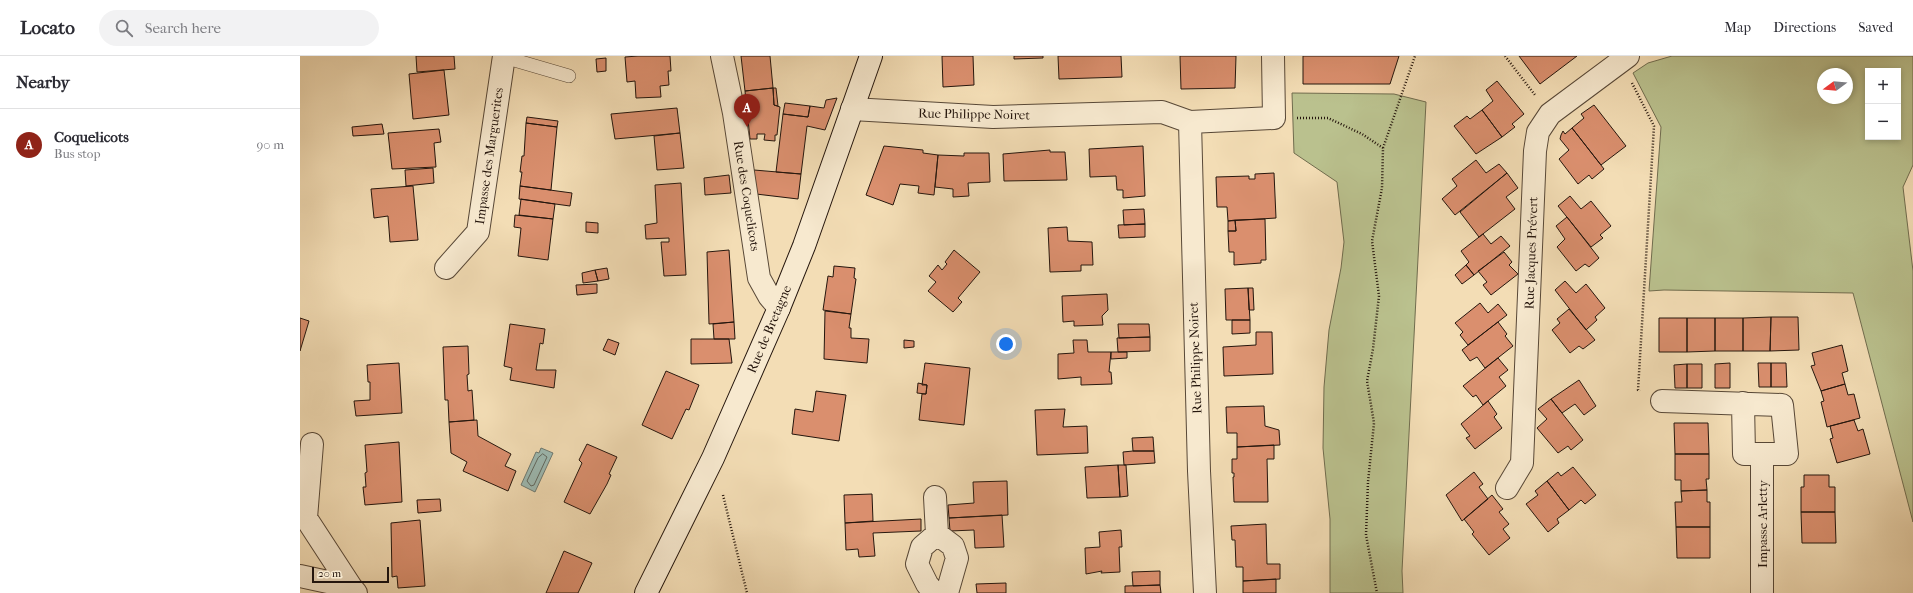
<!DOCTYPE html>
<meta charset="utf-8">
<style>
:root{--surface:#fff;--page:#f2f2f3;--text:#2b2b33;--muted:#7c7c81;--line:#e1e1e2;--accent:#8f2418}
body{margin:0;font-family:"IM FELL French Canon",serif;background:var(--page);color:var(--text)}
.controls{position:absolute;right:12px;top:12px;display:grid;overflow:hidden;border-radius:0px;box-shadow:0 2px 6px #0003}
.controls button{width:36px;height:36px;display:grid;place-items:center;padding:0;border:0;border-bottom:1px solid var(--line);background:var(--surface);color:var(--text);font:20px sans-serif}
.compass{position:absolute;left:1517px;top:12px;width:36px;height:36px;border-radius:50%;background:var(--surface);box-shadow:0 2px 6px #0003;rotate:254deg}
.scale{position:absolute;left:12px;bottom:10px;width:77px;box-sizing:border-box;padding-left:4px;border:2px solid #25160d;border-top:0;font-size:11px;line-height:14px;white-space:nowrap;color:#25160d;-webkit-text-stroke:3px #f7e9cf;paint-order:stroke}
.you{position:absolute;left:706px;top:288px;width:14px;height:14px;margin:-10px;border:3px solid #fff;border-radius:50%;background:#1a73e8;box-shadow:0 0 0 6px #1a73e833}
.badge{display:grid;place-items:center;width:26px;height:26px;border-radius:50%;background:var(--accent);color:#fff;font-size:13px;font-weight:700}
.pin{position:absolute;translate:-50% -33px;filter:drop-shadow(0 1px 2px #0008)}
.pin::after{content:'';position:absolute;top:21px;width:14px;height:12px;background:inherit;clip-path:polygon(0 0,100% 0,50% 100%)}
.list{margin:0;padding:0;list-style:none}
h2{display:flex;justify-content:space-between;align-items:center;height:52px;margin:0;padding:0 16px;font-size:17px}
h2 small{font-size:13px;font-weight:400;color:var(--muted)}
.list li{display:grid;grid-template-columns:26px 1fr auto;gap:12px;align-items:center;box-sizing:border-box;height:72px;padding:0 16px;border-top:1px solid var(--line)}
.list b{display:block;font-size:15px;white-space:nowrap}
.list p{margin:0;font-size:13px;white-space:nowrap;color:var(--muted)}
.list em{font-size:13px;font-style:normal;color:var(--muted)}
.icon{flex:none;width:22px;height:22px;fill:none;stroke:currentColor;stroke-width:2;stroke-linecap:round;stroke-linejoin:round}
.map{position:relative;flex:none;width:1613px;height:537px;overflow:hidden}
header{display:flex;align-items:center;gap:24px;box-sizing:border-box;height:56px;padding:0 20px;background:var(--surface);border-bottom:1px solid var(--line)}
header strong{font-size:19px}
nav{display:flex;gap:22px;margin-inline-start:auto;font-size:14px}
.search{width:280px;height:36px;background:var(--page);display:flex;align-items:center;gap:10px;box-sizing:border-box;padding:0 14px;border-radius:22px;color:var(--muted);font-size:15px}
main{display:flex}
aside{flex:1;background:var(--surface)}
.map>svg:first-child{display:block}
.green{fill:#bac18e;stroke:#706c4e;fill-rule:evenodd}
.water{fill:#9dbbb4;stroke:#6d7971}
.lines{fill:none;stroke-linecap:round;stroke-linejoin:round}
.shore{stroke:#616860;stroke-width:1}
.building{fill:#da8f6e;stroke:#25160d}
.service-casing{stroke:#584837;stroke-width:14}
.minor-casing{stroke:#584837;stroke-width:24}
.secondary-casing{stroke:#25160d;stroke-width:24}
.path{stroke:#25160d;stroke-width:2.5;stroke-dasharray:1 2;stroke-linecap:butt}
.service{stroke:#f7e9cf;stroke-width:13}
.minor{stroke:#f7e9cf;stroke-width:22}
.secondary{stroke:#f7e9cf;stroke-width:22}
.labels{text-anchor:middle;dominant-baseline:central;stroke-width:3;stroke-linejoin:round;paint-order:stroke}
.street-label{font-size:13px;fill:#25160d;stroke:#f7e9cf}
</style>
<header>
<strong>Locato</strong>
<div class="search"><svg class="icon" aria-label="search" viewBox="0 0 24 24"><circle cx="10" cy="10" r="6"/><path d="M15 15l6 6"/></svg>Search here</div>
<nav><a>Map</a><a>Directions</a><a>Saved</a></nav>
</header>
<main>
<aside>
<h2>Nearby<small></small></h2>
<ul class="list">
<li><span class="badge">A</span><div><b>Coquelicots</b><p>Bus stop</p></div><em>90 m</em></li>
</ul>
</aside>
<div class="map">
<svg width="1613" height="537" viewBox="0 0 1613 537">
<rect width="100%" height="100%" fill="#f3ddb5"/>
<filter id="stains"><feTurbulence type="fractalNoise" baseFrequency=".005" numOctaves="4"/><feColorMatrix values="0 0 0 0 .2 0 0 0 0 .09 0 0 0 0 .02 0 0 0 .5 -.17"/></filter>
<radialGradient id="worn" r=".72"><stop offset=".6" stop-color="#630" stop-opacity="0"/><stop offset="1" stop-color="#630" stop-opacity=".3"/></radialGradient>
<!-- green -->
<path class="green" d="M1372 0H1613V109L1603 131 1613 215V466L1553 237 1364 234 1349 235 1361 71 1333 17 1348 7ZM1568 15H1598V81H1568ZM1523 18H1547V42H1523Z
M992 37 1094 38 1126 46 1102 515 1103 537H1030V463L1023 392 1024 331 1029 274 1041 212 1044 186 1037 126 994 97Z"/>
<!-- water -->
<path class="water" d="M241 392 253 397 235 436 221 429 236 396 239 397Z"/>
<g class="lines">
<!-- shore -->
<path class="shore" d="M243 398 247 401 234 429 231 430 227 425 238 402Z"/>
</g>
<!-- building -->
<path class="building" d="M116 0H154L155 13 117 16Z
M338 0H370L371 15H368L369 29 360 30 361 41 336 42 335 25 327 26 325 1Z
M441 0H470L473 32 445 35Z
M642 0H673L674 29 643 31Z
M714 0H743V2L714 3Z
M758 0H821L822 21 759 23Z
M880 0H936L935 32 881 33Z
M1003 0H1099L1090 28H1003Z
M1219 0H1277L1240 28Z
M306 2V15L297 16 296 3Z
M144 14 149 59 113 63 109 18Z
M1197 25 1224 58 1212 68 1215 71 1202 81 1182 54 1193 45 1186 34Z
M473 32H476L478 50 474 49Z
M473 32 474 49 480 51 477 79H475V85L464 84 465 78H457V83H450L445 35Z
M537 42 525 74 507 70 501 118 476 116 483 58 508 61 510 50 524 52 526 44Z
M485 47 510 50 508 61 483 58Z
M1294 49 1326 90 1301 109 1272 72 1284 62 1281 58Z
M377 52 380 77 315 83 311 58Z
M1182 54 1202 81 1176 98 1154 70 1167 60 1170 63Z
M227 61 258 65 257 71 226 67Z
M226 67 257 71 251 134 220 130 222 116H220L222 100H224Z
M82 68 84 78 53 80 52 71Z
M1272 72 1304 113 1292 123 1289 119 1278 128 1259 103 1269 94 1260 83 1261 79 1263 75 1265 78Z
M139 73 141 86 134 87 136 111 92 113 88 77Z
M380 77 384 112 357 114 354 80Z
M584 90 623 94V97L638 99 634 139 618 137 619 130 600 128 593 149 566 139Z
M843 90 845 140 823 142V134H817L816 120 790 121 789 93Z
M750 94V96H765L767 124 704 125 703 98Z
M664 97H689L690 126 668 127 669 140 653 141V133L635 131 638 99 664 100Z
M1176 104 1186 117 1199 108 1207 117 1155 159 1142 143 1157 130 1152 123Z
M133 112 134 127 106 130 105 114Z
M454 114 501 118 498 143 456 138Z
M974 117 976 162 928 165 927 151H917L916 121 949 120V123H955V118Z
M1207 117 1218 132 1206 141 1215 153 1179 181 1160 156Z
M429 119 431 137 405 139 404 122Z
M381 127 386 219 364 220 361 186H369V182L346 183 345 169 357 167 355 129Z
M113 130 118 184 90 186 88 160 74 162 71 133Z
M220 130 272 137 270 150 219 143Z
M1270 140 1281 153 1291 145 1311 170 1300 179 1303 182 1291 191 1258 150Z
M221 143 255 148 253 163 219 159Z
M844 153 845 168 824 169 823 154Z
M215 159 253 163 248 204 218 200 221 172 214 171Z
M1267 161 1299 202 1289 211 1285 208 1276 215 1257 191 1265 183 1256 170Z
M965 163 966 204H961V207L934 209V196H929L928 175H936L935 164Z
M935 164 936 175H928V165Z
M286 166 298 167V177L286 176Z
M845 168V181L819 182 818 169Z
M767 171 768 185 792 186 793 209H781V215L750 216 748 172Z
M1183 178 1191 188 1201 180 1210 190 1174 219 1166 209 1169 206 1161 195Z
M429 194 434 266 409 268 407 196Z
M654 194 680 216 658 242 662 246 653 256 628 235 636 226 629 220 638 209 642 214 647 208 645 206Z
M1204 196 1212 206 1209 209 1218 218 1191 239 1183 229 1187 226 1178 215Z
M1166 209 1174 219 1162 228 1155 219Z
M534 210 555 212 554 222 556 223 551 258 523 254 528 220 533 221Z
M307 212 309 223 298 225 295 214Z
M295 214 298 225 283 227 282 217Z
M1265 225 1276 237 1286 228 1305 252 1295 261 1297 264 1286 274 1255 234Z
M297 228V237L277 239 276 229Z
M948 232H953L954 254H949Z
M948 232 950 264H926L925 233Z
M807 238 808 254 802 260 803 269 774 270V265L763 266 762 240Z
M1180 247 1188 257 1198 248 1207 259 1168 289 1160 279 1163 276 1155 267Z
M1269 253 1295 284 1283 293 1279 290 1270 297 1252 274 1260 267 1257 263Z
M525 255 551 258 549 272H551V282L569 283 567 307 524 303Z
M1471 261 1470 295H1443V262Z
M1471 261H1498L1499 294 1470 295Z
M0 262 9 265 0 295Z
M1359 262H1387V296H1359Z
M1387 262H1415V295L1387 296Z
M1415 262H1443V295H1415Z
M932 264H950V277L932 278Z
M434 266 435 283H414L413 268Z
M1198 266 1207 278 1205 280 1213 290 1185 312 1177 301 1170 305 1162 294Z
M210 268 245 273 243 288 240 287 236 314H256L254 332 210 324 212 312 204 310Z
M818 268H849L850 281 819 282Z
M956 276H972L973 318 924 320 923 291 956 289Z
M850 281V295L818 296 817 282Z
M308 283 319 287 315 299 303 294Z
M391 283H429L432 307 391 308Z
M604 284 614 285V291L604 292Z
M773 284H787L788 296H811L809 316H811L812 328 781 329V321L758 323V298L774 297Z
M1542 289 1548 315 1542 317 1545 328 1521 335 1511 310 1515 309 1512 297Z
M168 290 169 318 167 319 168 335 172 334 174 364 149 366 148 344H145L143 291Z
M811 296H827V302L811 303Z
M1198 302 1208 314 1199 321 1206 330 1183 349 1176 339 1173 341 1163 330Z
M99 307 102 357 56 360 54 345 70 344V326H68L67 309Z
M625 307 670 312 664 369 619 364 622 338H626L627 329H622Z
M1430 307V332H1415V308Z
M1458 307H1471V331H1459Z
M1471 307H1486L1487 331H1471Z
M1387 308V332H1375L1374 309Z
M1387 308H1402V332H1387Z
M366 315 399 329 389 354 386 353 372 383 342 369Z
M1279 324 1296 350 1284 359 1275 348 1262 357 1251 343Z
M618 327 627 329 626 338 617 337Z
M1545 328 1548 339 1554 338 1560 362 1527 371 1521 346 1524 345 1521 335Z
M516 335 546 339 539 385 492 378 495 353 513 356Z
M1251 343 1283 384 1271 394 1268 390 1258 397 1237 372 1247 363 1238 353Z
M1188 345 1197 358 1194 361 1202 372 1175 393 1166 382 1170 380 1161 368Z
M964 350 965 370 979 374 980 389 937 391V377H927L926 351Z
M765 353 763 371 787 370 788 397 737 399 735 354Z
M177 364 178 380 211 398 205 410 216 415 208 435 163 415 167 406 151 397 149 366Z
M1554 364 1558 375 1563 373 1570 398 1537 407 1530 383 1533 382 1530 370Z
M1374 367H1408L1409 398H1375Z
M853 381 854 395H833L832 382Z
M99 386 102 446 65 449 63 431H66L65 417 67 416 65 389Z
M287 388 317 401 309 418 311 419 307 428 290 458 264 446 282 407 279 404Z
M974 389V403H967L968 446H934L933 421H934V417H932V403H937V391Z
M833 395H854L855 407 824 409 823 396Z
M1375 398H1409V423H1406L1407 434 1381 435V424H1375Z
M818 409H826L828 440 820 441Z
M818 409 820 441 787 442 785 411Z
M1273 411 1296 439 1285 448 1281 444 1269 454 1247 425 1258 416 1261 420Z
M1174 416 1183 428 1179 431 1188 443 1162 465 1146 439Z
M1504 419H1529V431H1535V456H1501V431H1504Z
M707 425 708 459 649 462 648 449 674 447 673 426Z
M1247 425 1269 454 1257 463 1259 467 1248 476 1226 448 1238 439 1235 435Z
M1407 434V446H1410V471H1376L1375 446H1382L1381 435Z
M572 438 573 465 545 467 544 439Z
M1192 439 1203 453 1199 456 1209 468 1203 473 1210 482 1189 499 1172 478 1174 476 1164 463Z
M140 443 141 455 118 457 117 444Z
M1501 456H1535L1536 487H1502Z
M702 459 704 491 675 492 674 474 650 475 649 462Z
M621 463V475L573 477 575 500 559 501 558 493 546 494 545 467Z
M120 464 125 530 98 532 97 520 92 521 91 467Z
M966 468 967 508H980V523L943 525V511H936L935 484H932L931 470Z
M1376 471H1410V502H1377Z
M821 474 822 491H819L820 516 801 517 802 515 786 518 785 492 800 491 799 476Z
M264 495 292 507 278 537H246Z
M860 515V529L833 530 832 516Z
M976 523V537H943V525Z
M706 527V537H677L676 528Z
M860 529 861 537H825V530Z"/>
<g class="lines">
<defs>
<path id="service" d="M204 1 269 20"/>
<path id="minor" d="M422 0 434 57 459 222 469 240 479 252
M552 53 693 61 862 56 890 66
M146 212 178 176 204 0
M1362 345 1482 349 1487 398H1444L1443 347
M12 388 6 462 51 531 56 537
M1462 398V537
M1207 432 1222 407 1235 95 1238 76 1250 58 1328 0
M637 478 653 490 657 502 647 537
M0 520 51 531
M634 537 627 528 617 508 622 491 637 478 635 441
M905 537 899 415 890 66 974 62 973 0"/>
<path id="secondary" d="M346 537 413 402 479 252 504 190 571 0"/>
</defs>
<!-- service casing -->
<use href="#service" class="service-casing"/>
<!-- minor casing -->
<use href="#minor" class="minor-casing"/>
<!-- secondary casing -->
<use href="#secondary" class="secondary-casing"/>
<!-- path -->
<path class="path" d="M1205 0 1235 39
M1332 27 1354 70 1338 334 1340 335
M997 62H1028L1062 78 1083 92 1082 132 1072 185 1079 240 1073 293 1067 325 1074 367 1068 426 1066 479 1077 537
M1083 92 1115 0
M423 439 447 537"/>
<!-- service -->
<use href="#service" class="service"/>
<!-- minor -->
<use href="#minor" class="minor"/>
<!-- secondary -->
<use href="#secondary" class="secondary"/>
</g>
<g class="labels">
<!-- street labels -->
<g class="street-label">
<text transform="translate(674 58) rotate(1)">Rue Philippe Noiret</text>
<text transform="translate(189 100) rotate(-82)">Impasse des Marguerites</text>
<text transform="translate(447 140) rotate(81)">Rue des Coquelicots</text>
<text transform="translate(1231 197) rotate(-88)">Rue Jacques Prévert</text>
<text transform="translate(469 273) rotate(-67)">Rue de Bretagne</text>
<text transform="translate(895 302) rotate(-92)">Rue Philippe Noiret</text>
<text transform="translate(1462 468) rotate(-90)">Impasse Arletty</text>
</g>
</g>
<rect width="100%" height="100%" filter="url(#stains)"/>
<rect width="100%" height="100%" fill="url(#worn)"/>
</svg>
<div class="controls">
<button>+</button>
<button>−</button>
</div>
<svg class="compass" viewBox="-18 -18 36 36"><path d="M0-13l5 13h-10z" fill="#e53935"/><path d="M0 13l5-13h-10z" fill="#7c7c81"/></svg>
<div class="scale">20 m</div>
<div class="you"></div>
<div class="pin badge" style="left:447px;top:71px">A</div>
</div>
</main>
